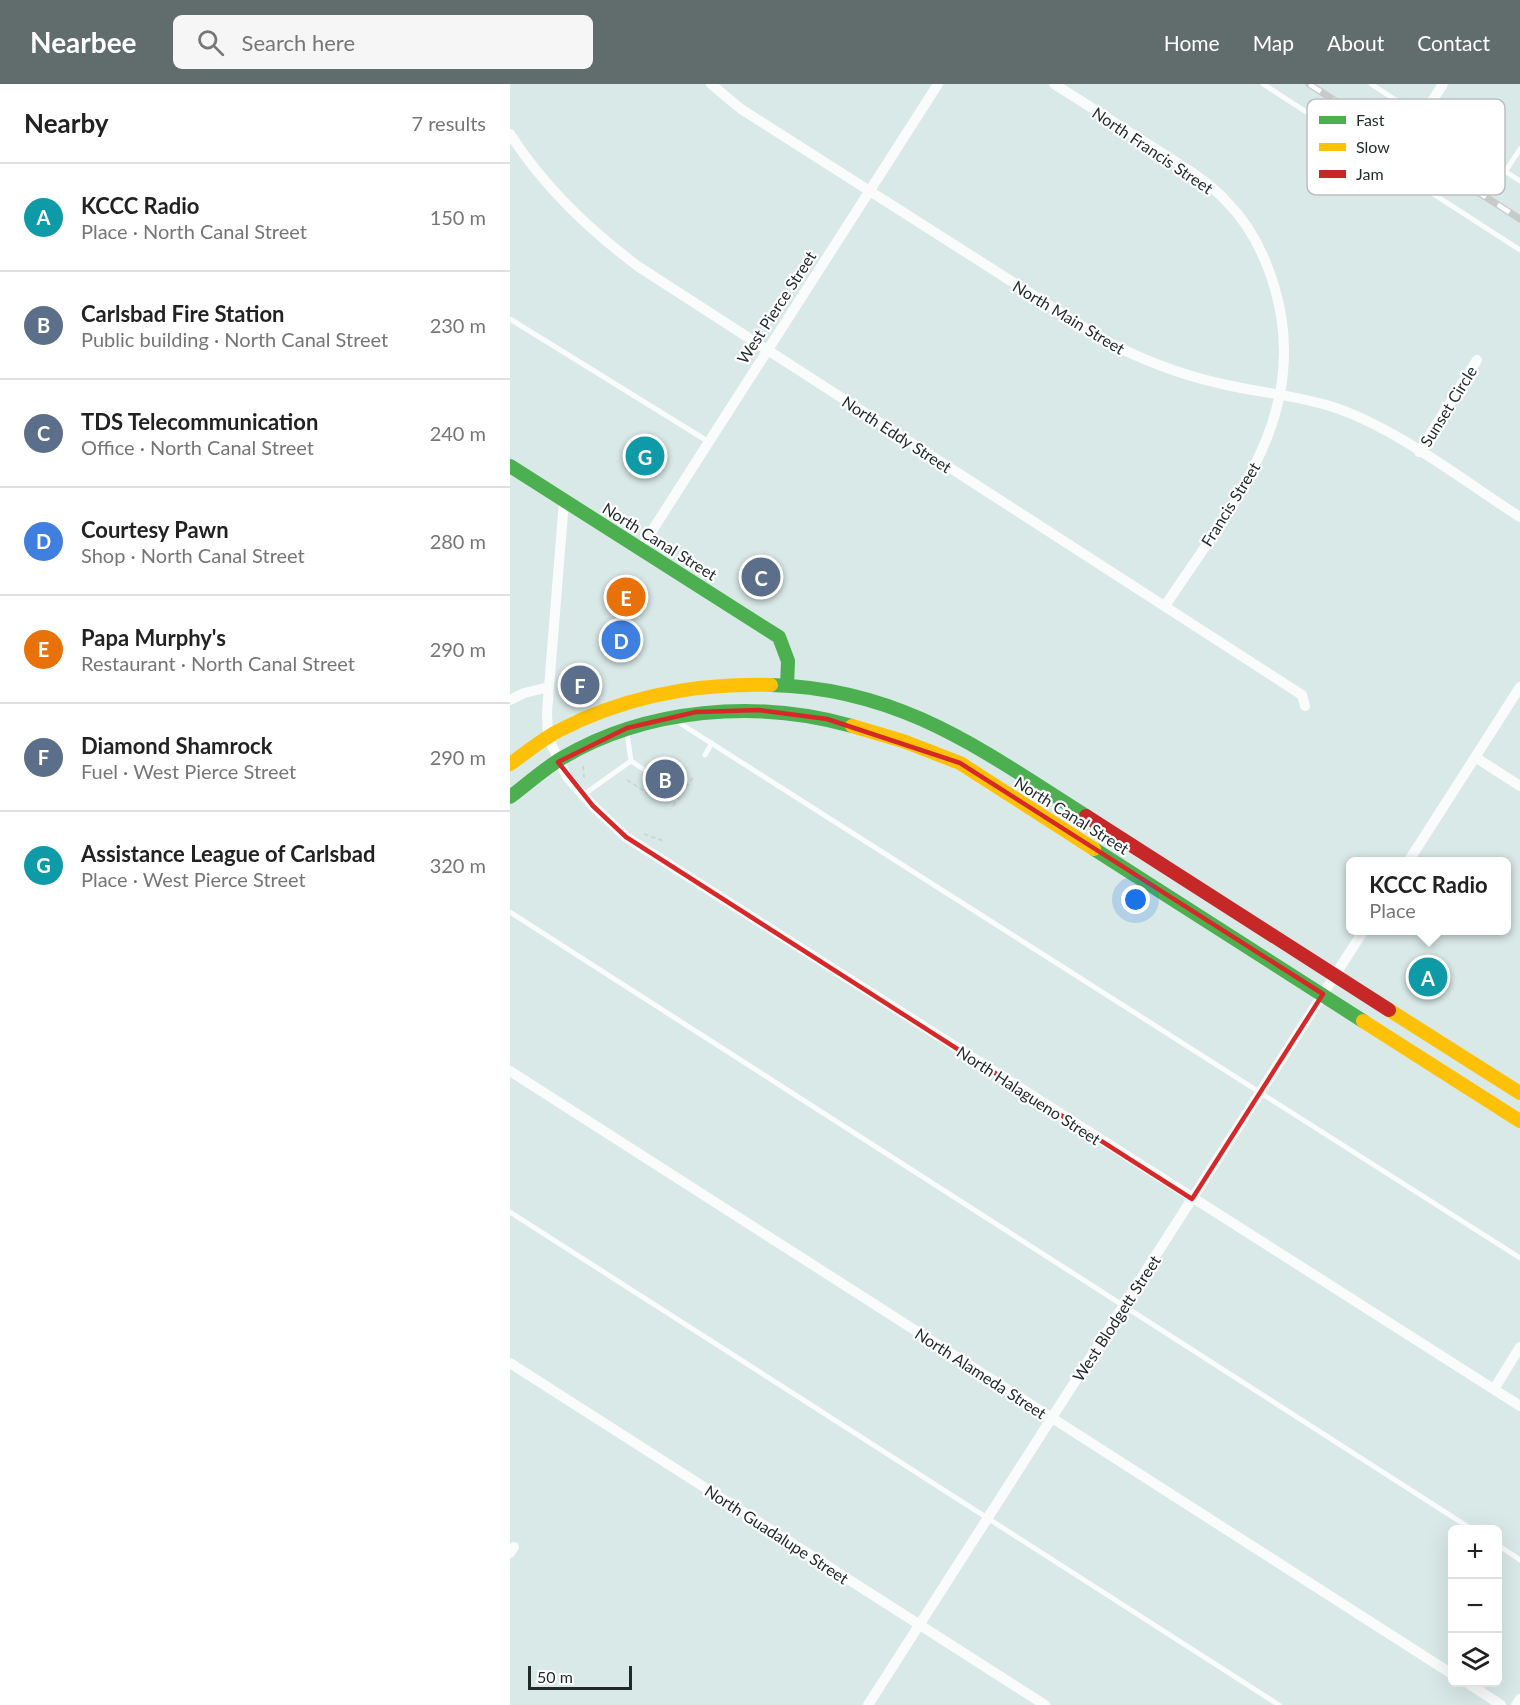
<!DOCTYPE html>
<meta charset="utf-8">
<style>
:root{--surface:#fff;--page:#f6f6f6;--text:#222;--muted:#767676;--line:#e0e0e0;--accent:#606d6c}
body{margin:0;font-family:Lato,sans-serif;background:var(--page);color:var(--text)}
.controls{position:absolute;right:18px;bottom:18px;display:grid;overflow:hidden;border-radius:9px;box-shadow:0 6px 24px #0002}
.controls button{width:54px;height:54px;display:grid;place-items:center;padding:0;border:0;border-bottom:2px solid var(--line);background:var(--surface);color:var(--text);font:30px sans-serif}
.scale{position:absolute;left:18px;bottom:15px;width:104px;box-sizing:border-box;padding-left:6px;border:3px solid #1f2a29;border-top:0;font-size:16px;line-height:21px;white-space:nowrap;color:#1f2a29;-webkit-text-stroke:4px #fff;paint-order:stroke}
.you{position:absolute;left:626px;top:816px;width:21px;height:21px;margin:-15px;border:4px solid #fff;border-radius:50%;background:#1a73e8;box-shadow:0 0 0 9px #1a73e833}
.badge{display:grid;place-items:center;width:39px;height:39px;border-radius:50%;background:var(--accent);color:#fff;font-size:20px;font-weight:700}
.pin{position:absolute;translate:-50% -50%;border:3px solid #fff;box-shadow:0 2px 6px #0006}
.popup{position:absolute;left:836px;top:773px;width:165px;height:78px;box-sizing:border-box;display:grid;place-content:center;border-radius:9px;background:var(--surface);filter:drop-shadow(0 2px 4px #0005);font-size:20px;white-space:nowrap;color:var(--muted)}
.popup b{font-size:22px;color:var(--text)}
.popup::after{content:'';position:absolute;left:50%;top:100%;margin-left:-12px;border:12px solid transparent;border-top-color:var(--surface)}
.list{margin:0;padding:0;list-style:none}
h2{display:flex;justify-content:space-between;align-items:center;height:78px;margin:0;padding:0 24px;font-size:26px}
h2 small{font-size:20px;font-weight:400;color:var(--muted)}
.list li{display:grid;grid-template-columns:39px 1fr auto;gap:18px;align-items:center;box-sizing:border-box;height:108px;padding:0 24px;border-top:2px solid var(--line)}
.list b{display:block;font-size:22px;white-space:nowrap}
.list p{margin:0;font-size:20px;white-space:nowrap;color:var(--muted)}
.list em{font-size:20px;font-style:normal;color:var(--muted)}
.icon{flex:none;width:33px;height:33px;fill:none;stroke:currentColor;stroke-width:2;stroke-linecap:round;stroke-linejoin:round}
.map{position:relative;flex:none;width:1010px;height:1621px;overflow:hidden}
header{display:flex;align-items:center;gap:36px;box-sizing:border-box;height:84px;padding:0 30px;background:var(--accent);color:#fff}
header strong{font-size:28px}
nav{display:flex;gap:33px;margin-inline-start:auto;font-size:21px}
.search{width:420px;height:54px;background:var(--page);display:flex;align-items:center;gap:15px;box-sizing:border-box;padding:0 21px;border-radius:9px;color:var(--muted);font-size:22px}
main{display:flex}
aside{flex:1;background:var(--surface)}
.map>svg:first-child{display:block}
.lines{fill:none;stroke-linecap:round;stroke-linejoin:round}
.path{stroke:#d0d5d4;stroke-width:2;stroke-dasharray:4.5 3;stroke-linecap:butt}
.lane{stroke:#f9fcfb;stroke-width:5}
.street{stroke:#f9fcfb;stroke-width:10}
.fast{stroke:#4caf50;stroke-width:14}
.slow{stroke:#ffc107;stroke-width:14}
.jam{stroke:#c62828;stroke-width:14}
.rail-casing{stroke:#c6cbca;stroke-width:7}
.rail{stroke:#fff;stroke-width:4.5;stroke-dasharray:14;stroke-linecap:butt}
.marked{fill:none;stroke:#d62828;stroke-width:4.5;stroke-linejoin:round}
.labels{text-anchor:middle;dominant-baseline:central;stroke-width:4.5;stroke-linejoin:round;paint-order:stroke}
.street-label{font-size:16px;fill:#1f2a29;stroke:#fff}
.key{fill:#fff;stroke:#bcbfbf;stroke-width:1.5}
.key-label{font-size:16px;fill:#1f2a29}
</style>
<header>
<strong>Nearbee</strong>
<div class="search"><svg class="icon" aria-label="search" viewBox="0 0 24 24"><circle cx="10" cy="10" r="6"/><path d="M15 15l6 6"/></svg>Search here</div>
<nav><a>Home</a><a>Map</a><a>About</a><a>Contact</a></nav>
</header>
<main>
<aside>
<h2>Nearby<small>7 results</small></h2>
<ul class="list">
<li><span class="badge" style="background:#0f9aa8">A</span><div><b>KCCC Radio</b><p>Place · North Canal Street</p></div><em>150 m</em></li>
<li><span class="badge" style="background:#5c6f8a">B</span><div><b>Carlsbad Fire Station</b><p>Public building · North Canal Street</p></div><em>230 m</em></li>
<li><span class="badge" style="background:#5c6f8a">C</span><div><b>TDS Telecommunication</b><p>Office · North Canal Street</p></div><em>240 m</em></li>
<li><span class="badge" style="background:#3f7fe0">D</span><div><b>Courtesy Pawn</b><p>Shop · North Canal Street</p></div><em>280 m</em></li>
<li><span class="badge" style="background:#e8710a">E</span><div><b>Papa Murphy's</b><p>Restaurant · North Canal Street</p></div><em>290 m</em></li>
<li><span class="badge" style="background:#5c6f8a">F</span><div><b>Diamond Shamrock</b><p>Fuel · West Pierce Street</p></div><em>290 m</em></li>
<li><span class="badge" style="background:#0f9aa8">G</span><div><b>Assistance League of Carlsbad</b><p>Place · West Pierce Street</p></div><em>320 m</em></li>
</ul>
</aside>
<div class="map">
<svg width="1010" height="1621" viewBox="0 0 1010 1621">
<rect width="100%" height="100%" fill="#d9e9e7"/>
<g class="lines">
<!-- path -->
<path class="path" d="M73 682 74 694
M117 696 138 709
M163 722 184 692
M134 750 154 757"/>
<!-- lane -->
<path class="lane" d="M753 0 1010 166
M861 0 1010 97
M995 88 1010 65
M0 235 199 358
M168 638 1010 1174
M117 649 121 677
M195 671 202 659
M121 677 133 685
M73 711 121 677
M0 828 963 1446
M0 1128 769 1621
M988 1461 1010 1476"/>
<!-- street -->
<path class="street" d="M201 0 231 25 592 255C628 274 668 290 708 299 745 308 784 311 820 322 884 342 954 397 1010 433
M544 0C578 21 611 43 644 64 669 80 697 96 717 118 740 141 756 174 765 205 802 332 720 423 655 522
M912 33 933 0
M0 50C34 103 79 146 129 183L792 611 795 622
M909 368 967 276
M54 417 37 628 38 653 57 693 83 722 116 753 1010 1322
M131 464 428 0
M0 616 14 609 39 603
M965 673 1010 702
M898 778 1010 603
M0 987 942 1590
M0 1279 535 1621
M984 1305 1010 1263
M0 1469 4 1463
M956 1598 991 1621
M358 1621 854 846
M1006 1621 1010 1615"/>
<!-- fast -->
<path class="fast" d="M0 382 269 553 278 577 277 602
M261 601C390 604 472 666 576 732
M0 713C17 700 34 685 52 674 137 624 247 615 342 642
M584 765 853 937"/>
<!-- slow -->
<path class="slow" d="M342 642 393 657 450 679 584 765
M0 680C16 669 32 655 50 646 116 612 187 599 261 601
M879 926 1010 1009
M853 937 1010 1037"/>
<!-- jam -->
<path class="jam" d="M576 732 879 926"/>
<defs>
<path id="rail" d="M799 0 1010 135"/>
</defs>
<!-- rail casing -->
<use href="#rail" class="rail-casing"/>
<!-- rail -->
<use href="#rail" class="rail"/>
</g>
<!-- marked area -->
<path class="marked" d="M249 626 317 635 450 679 813 910 682 1115 116 753 83 722 48 678 117 644 186 628Z"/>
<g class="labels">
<!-- street labels -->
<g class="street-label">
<text transform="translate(643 66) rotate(34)">North Francis Street</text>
<text transform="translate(266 223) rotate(-57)">West Pierce Street</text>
<text transform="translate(559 233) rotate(31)">North Main Street</text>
<text transform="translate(938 322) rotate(-58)">Sunset Circle</text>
<text transform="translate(387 350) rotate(33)">North Eddy Street</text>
<text transform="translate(720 420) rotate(-58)">Francis Street</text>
<text transform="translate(150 457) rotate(32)">North Canal Street</text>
<text transform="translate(562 731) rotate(32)">North Canal Street</text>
<text transform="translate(519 1011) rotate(33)">North Halagueno Street</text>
<text transform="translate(606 1234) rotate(-57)">West Blodgett Street</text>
<text transform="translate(471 1289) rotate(33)">North Alameda Street</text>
<text transform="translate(267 1450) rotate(33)">North Guadalupe Street</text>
</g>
</g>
<!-- legend -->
<rect x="797" y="15" width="198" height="96" rx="9" class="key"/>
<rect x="809" y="32" width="27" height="8" fill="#4caf50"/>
<rect x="809" y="59" width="27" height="8" fill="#ffc107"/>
<rect x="809" y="86" width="27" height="8" fill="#c62828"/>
<g class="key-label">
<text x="846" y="42">Fast</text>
<text x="846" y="69">Slow</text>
<text x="846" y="96">Jam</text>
</g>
</svg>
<div class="controls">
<button>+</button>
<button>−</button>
<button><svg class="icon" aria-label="layers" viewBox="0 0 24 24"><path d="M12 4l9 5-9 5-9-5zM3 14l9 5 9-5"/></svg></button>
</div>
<div class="scale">50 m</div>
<div class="you"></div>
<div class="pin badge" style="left:918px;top:893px;background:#0f9aa8">A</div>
<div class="popup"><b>KCCC Radio</b>Place</div>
<div class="pin badge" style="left:155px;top:695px;background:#5c6f8a">B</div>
<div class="pin badge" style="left:251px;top:493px;background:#5c6f8a">C</div>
<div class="pin badge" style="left:111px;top:556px;background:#3f7fe0">D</div>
<div class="pin badge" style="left:116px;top:513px;background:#e8710a">E</div>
<div class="pin badge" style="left:70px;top:601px;background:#5c6f8a">F</div>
<div class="pin badge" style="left:135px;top:372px;background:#0f9aa8">G</div>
</div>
</main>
